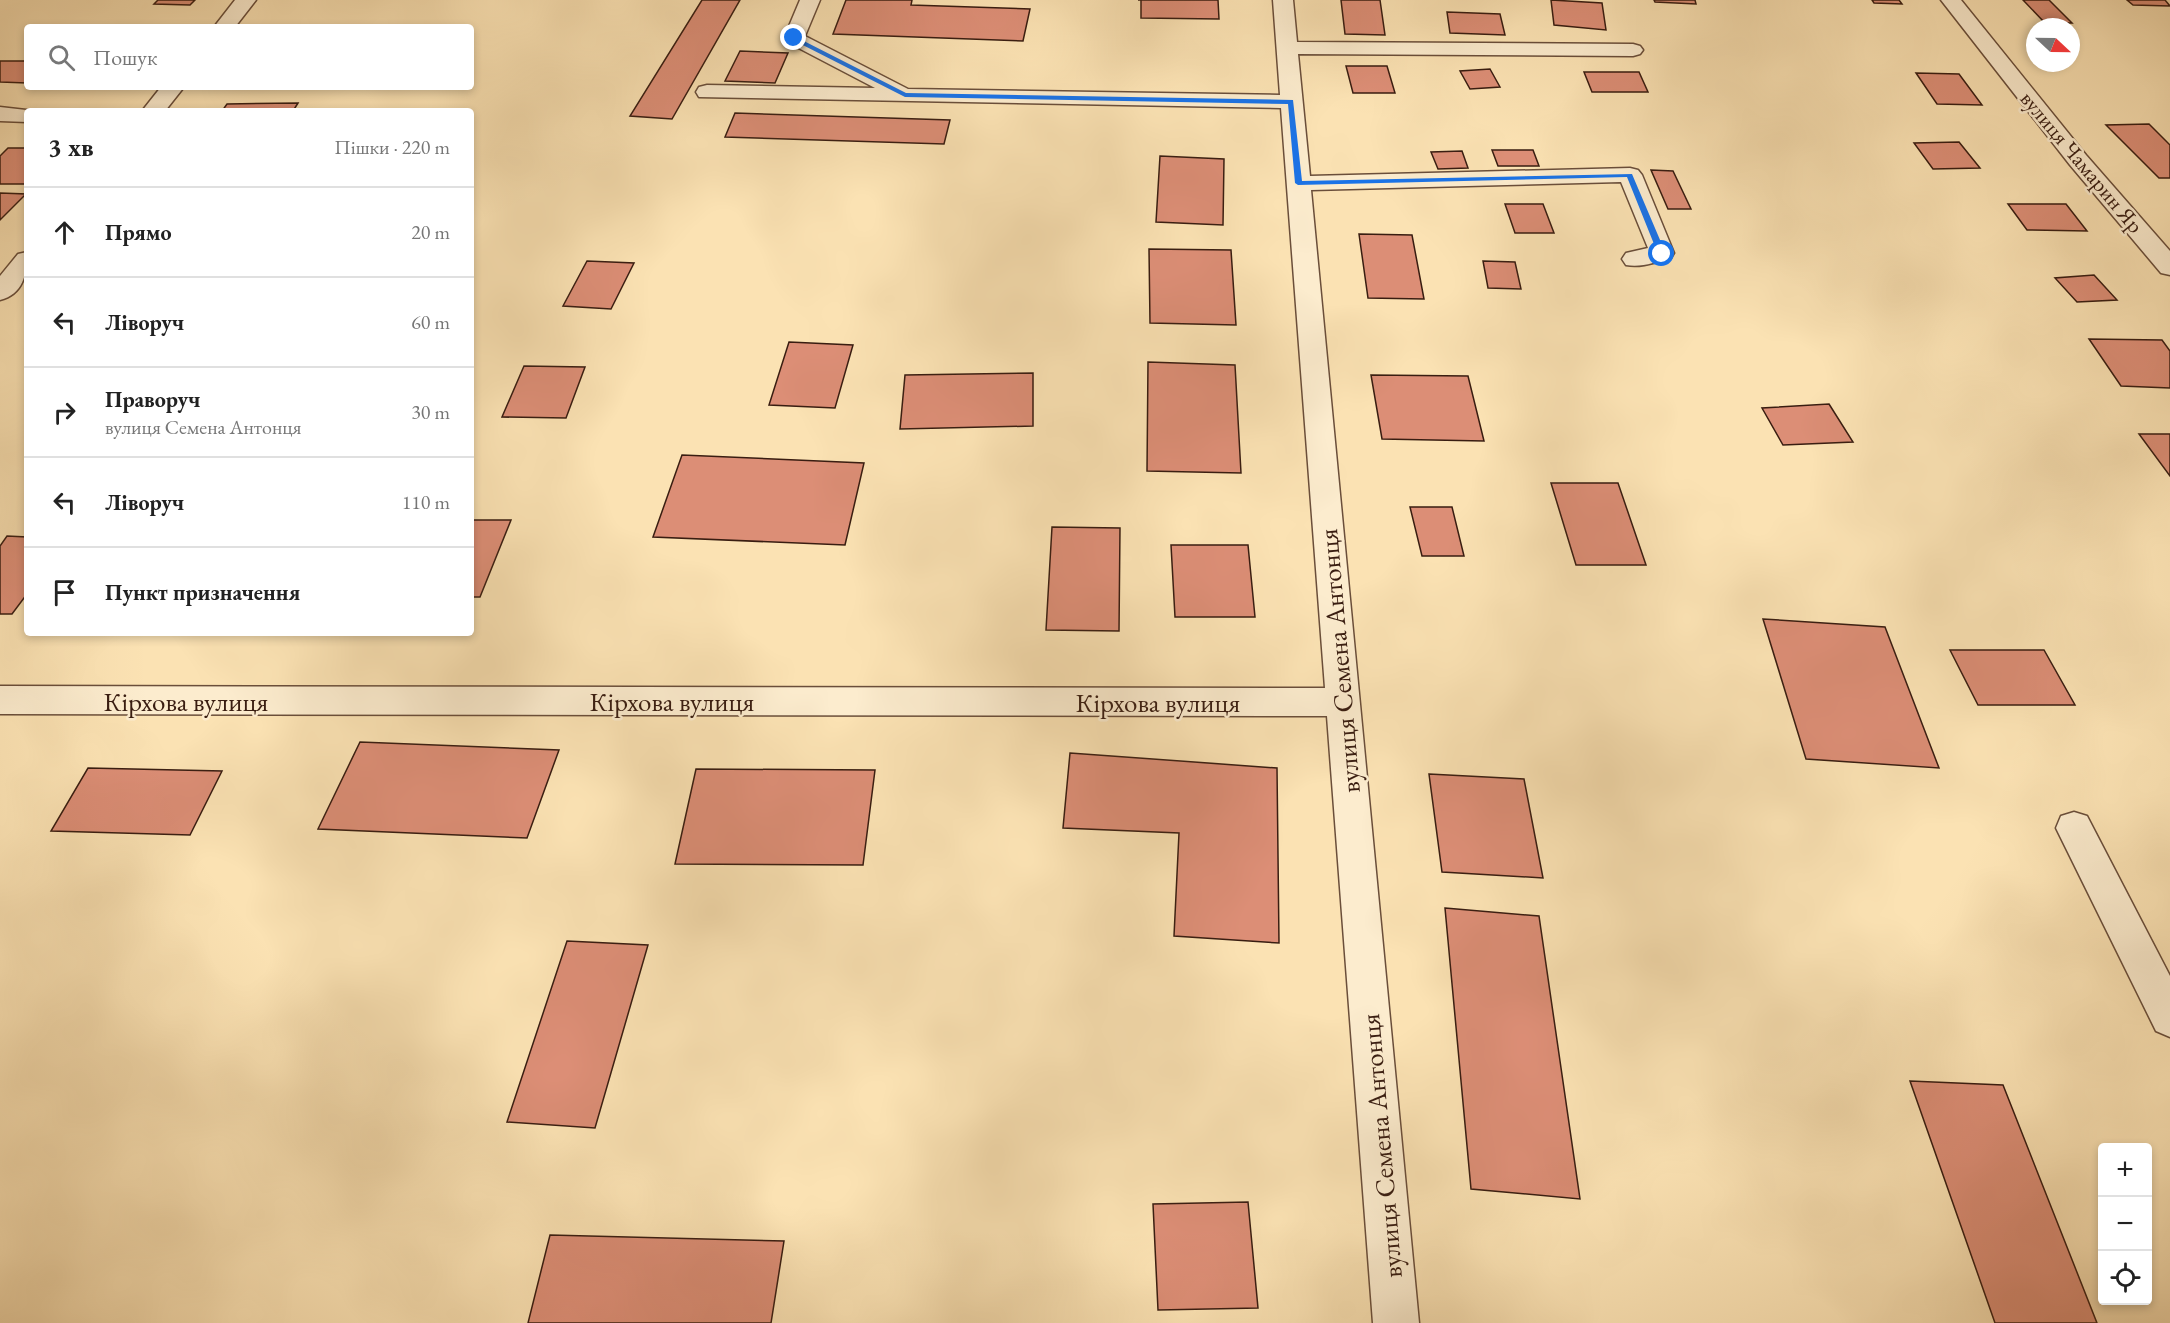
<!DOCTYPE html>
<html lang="uk">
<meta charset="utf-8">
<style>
:root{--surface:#fff;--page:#f6f6f6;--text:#222;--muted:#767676;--line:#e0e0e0}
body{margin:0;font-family:"EB Garamond",serif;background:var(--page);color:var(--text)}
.controls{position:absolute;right:18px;bottom:18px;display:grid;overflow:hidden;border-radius:6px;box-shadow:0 3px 9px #0003}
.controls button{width:54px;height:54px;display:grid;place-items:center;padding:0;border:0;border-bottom:2px solid var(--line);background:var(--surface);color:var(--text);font:30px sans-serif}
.compass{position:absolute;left:2026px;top:18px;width:54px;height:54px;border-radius:50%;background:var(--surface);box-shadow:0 3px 9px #0003;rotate:112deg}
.stop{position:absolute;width:18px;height:18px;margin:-14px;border:4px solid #1a73e8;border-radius:50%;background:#fff}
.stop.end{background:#1a73e8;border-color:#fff;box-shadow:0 2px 6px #0008}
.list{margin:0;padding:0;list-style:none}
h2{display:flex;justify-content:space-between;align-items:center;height:78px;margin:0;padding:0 24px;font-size:26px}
h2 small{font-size:20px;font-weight:400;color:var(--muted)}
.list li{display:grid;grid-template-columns:39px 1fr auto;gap:18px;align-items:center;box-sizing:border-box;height:90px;padding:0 24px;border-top:2px solid var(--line)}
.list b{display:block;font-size:22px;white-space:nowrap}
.list p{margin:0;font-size:20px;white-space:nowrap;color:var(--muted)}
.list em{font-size:20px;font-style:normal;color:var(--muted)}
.icon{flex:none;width:33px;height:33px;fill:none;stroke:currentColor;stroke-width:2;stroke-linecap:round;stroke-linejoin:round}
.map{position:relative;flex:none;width:2170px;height:1323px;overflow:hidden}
.search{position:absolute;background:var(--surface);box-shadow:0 3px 9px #0003;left:24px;top:24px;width:450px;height:66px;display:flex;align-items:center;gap:15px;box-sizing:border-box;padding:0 21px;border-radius:6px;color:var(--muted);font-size:22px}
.panel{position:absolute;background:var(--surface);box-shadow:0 3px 9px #0003;left:24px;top:108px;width:450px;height:528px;border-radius:6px}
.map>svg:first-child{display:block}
.building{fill:#dc8e76;stroke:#391d11;stroke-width:1.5}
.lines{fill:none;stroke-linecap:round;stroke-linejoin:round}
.minor-casing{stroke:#6a4e3a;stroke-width:3}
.minor{fill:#fcecce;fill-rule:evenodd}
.route{fill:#1a73e8}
.labels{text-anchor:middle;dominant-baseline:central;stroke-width:5;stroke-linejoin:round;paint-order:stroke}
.far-street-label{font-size:22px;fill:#391d11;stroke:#fcecce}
.street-label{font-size:27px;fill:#391d11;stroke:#fcecce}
</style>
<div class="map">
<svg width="2170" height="1323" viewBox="0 0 2170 1323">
<rect width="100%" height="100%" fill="#fbe2b3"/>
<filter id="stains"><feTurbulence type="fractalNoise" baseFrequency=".00333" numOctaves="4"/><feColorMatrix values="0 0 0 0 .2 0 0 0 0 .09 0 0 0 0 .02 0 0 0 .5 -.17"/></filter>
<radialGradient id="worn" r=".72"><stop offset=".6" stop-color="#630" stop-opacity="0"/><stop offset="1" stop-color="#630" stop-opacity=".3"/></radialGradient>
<!-- building -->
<path class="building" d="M158 0H195L190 5 154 4Z
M702 0H740L672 119 630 116Z
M846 0H912L911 5 1030 9 1023 41 833 34Z
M1138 0H1218L1219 19 1141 18V0Z
M1341 0H1380L1385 35 1345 34Z
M1551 0 1602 3 1606 30 1554 25Z
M1654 0H1695L1696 4 1655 2Z
M1872 0H1899L1902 4 1874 3Z
M2023 0H2049L2072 23H2045Z
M2127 0H2165L2170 6 2133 5Z
M1447 12 1500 14 1505 35 1450 33Z
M740 51 788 53 775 83 725 81Z
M0 61H27V83L0 82Z
M1346 66H1387L1395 93H1353Z
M1490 69 1500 87 1470 89 1460 71Z
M1584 72H1639L1648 92H1592Z
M1916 73 1959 74 1982 105 1937 104Z
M298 103 293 111H222L227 104Z
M735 113 950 120 944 144 725 137Z
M2149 124 2170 145V178H2159L2106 125Z
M1959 142 1980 168 1933 169 1914 143Z
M8 148H27V184H0V156Z
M1492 150H1533L1539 166H1498Z
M1462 151 1468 168 1438 169 1431 152Z
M1160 156 1224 159 1223 225 1156 222Z
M1651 170 1673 171 1691 209H1668Z
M0 193 26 194 0 220Z
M1505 204H1543L1554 233H1515Z
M2008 204H2066L2087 231 2027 230Z
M1359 234 1412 235 1424 299 1368 298Z
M1149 249 1231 250 1236 325 1150 323Z
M587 261 634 263 611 309 563 306Z
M1483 261 1515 262 1521 289 1488 288Z
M2094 275 2117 300 2077 302 2055 278Z
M2089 339 2162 340 2170 351V388L2121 386Z
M789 342 853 345 835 408 769 405Z
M1148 362 1235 365 1241 473 1147 471Z
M524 366 585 367 566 418 502 417Z
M1033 373V426L900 429 905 375Z
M1371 375 1468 376 1484 441 1382 439Z
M1829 404 1853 442 1783 445 1762 408Z
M2139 434H2170V476Z
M682 455 864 463 845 545 653 537Z
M1551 483H1618L1646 565H1576Z
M1410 507H1452L1464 556H1422Z
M471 520H511L480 597H471Z
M1052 527 1120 528 1119 631 1046 630Z
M7 536 27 537V594L12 614H0V546Z
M1171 545H1248L1255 617H1175Z
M1763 619 1885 627 1939 768 1806 759Z
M1950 650H2044L2075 705H1978Z
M360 742 559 750 527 838 318 829Z
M1070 753 1277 768 1279 943 1174 936 1179 833 1063 828Z
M88 768 222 771 190 835 51 831Z
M696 769 875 770 863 865 675 864Z
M1429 774 1524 779 1543 878 1442 872Z
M1445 908 1539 916 1580 1199 1471 1189Z
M567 941 648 945 595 1128 507 1122Z
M1910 1081 2003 1085 2097 1323H1995Z
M1248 1202 1258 1308 1158 1310 1153 1204Z
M550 1235 784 1241 771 1323H528Z"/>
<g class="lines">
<defs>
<path id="minor" d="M235 0H256L235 27H214Z
M800 0H820L805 36 908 89 1280 95 1273 0H1293L1297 42 1633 44 1640 46 1643 50 1640 54 1633 56 1298 54 1310 176 1630 168 1638 170 1642 175 1674 253 1671 258C1656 262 1641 268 1626 265L1622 259 1626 253 1648 248 1621 182 1311 190 1419 1323H1373L1327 716 0 714V686L1325 688 1281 108 699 97 696 92 699 87 707 85 875 88 787 42 784 38Z
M1941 0H1961L2086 155 2170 251V275L2161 273 2070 165Z
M161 87H184L165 111H142Z
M0 107 35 111H27V122L0 121Z
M27 252C27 273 24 294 0 300V276L18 254Z
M2074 812 2087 816 2170 976V1037L2156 1031 2056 828 2061 816Z"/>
</defs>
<!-- minor casing -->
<use href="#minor" class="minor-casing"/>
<!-- minor -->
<use href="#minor" class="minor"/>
</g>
<!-- route -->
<path class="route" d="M794 36 906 93 1293 100 1302 181 1632 174 1666 254 1662 256 1658 254 1627 177 1298 185 1295 183 1288 104 905 97 791 39Z"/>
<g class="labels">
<!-- far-street labels -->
<g class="far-street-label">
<text transform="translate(2082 162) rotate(50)">вулиця Чамарин Яр</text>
</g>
<!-- street labels -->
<g class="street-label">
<text transform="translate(1339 661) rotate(-95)">вулиця Семена Антонця</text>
<text x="186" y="701">Кірхова вулиця</text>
<text x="672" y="701">Кірхова вулиця</text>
<text x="1158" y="702">Кірхова вулиця</text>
<text transform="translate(1381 1146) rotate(-95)">вулиця Семена Антонця</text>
</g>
</g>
<rect width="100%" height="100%" filter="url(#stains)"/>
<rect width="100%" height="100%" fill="url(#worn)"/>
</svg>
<div class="controls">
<button>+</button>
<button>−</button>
<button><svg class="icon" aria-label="locate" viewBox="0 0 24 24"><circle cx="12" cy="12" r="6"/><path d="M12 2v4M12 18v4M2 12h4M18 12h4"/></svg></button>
</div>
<svg class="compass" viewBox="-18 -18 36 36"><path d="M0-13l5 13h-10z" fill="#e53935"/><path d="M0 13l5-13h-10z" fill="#767676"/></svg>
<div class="stop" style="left:1662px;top:254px"></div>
<div class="stop end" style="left:794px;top:38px"></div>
<div class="search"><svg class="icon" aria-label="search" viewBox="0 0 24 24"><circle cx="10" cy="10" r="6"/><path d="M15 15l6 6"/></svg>Пошук</div>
<section class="panel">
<h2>3 хв<small>Пішки · 220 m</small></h2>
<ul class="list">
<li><svg class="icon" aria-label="ahead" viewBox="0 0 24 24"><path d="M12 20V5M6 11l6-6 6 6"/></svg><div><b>Прямо</b></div><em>20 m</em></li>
<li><svg class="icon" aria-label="left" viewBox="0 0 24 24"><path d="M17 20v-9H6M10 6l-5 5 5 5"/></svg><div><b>Ліворуч</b></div><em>60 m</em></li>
<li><svg class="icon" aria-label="right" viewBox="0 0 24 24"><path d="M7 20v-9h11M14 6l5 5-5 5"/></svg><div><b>Праворуч</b><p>вулиця Семена Антонця</p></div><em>30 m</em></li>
<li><svg class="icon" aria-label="left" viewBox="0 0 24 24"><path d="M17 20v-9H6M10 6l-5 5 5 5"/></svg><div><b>Ліворуч</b></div><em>110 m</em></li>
<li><svg class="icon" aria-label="arrive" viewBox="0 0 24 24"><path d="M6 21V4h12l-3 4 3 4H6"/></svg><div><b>Пункт призначення</b></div></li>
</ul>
</section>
</div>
